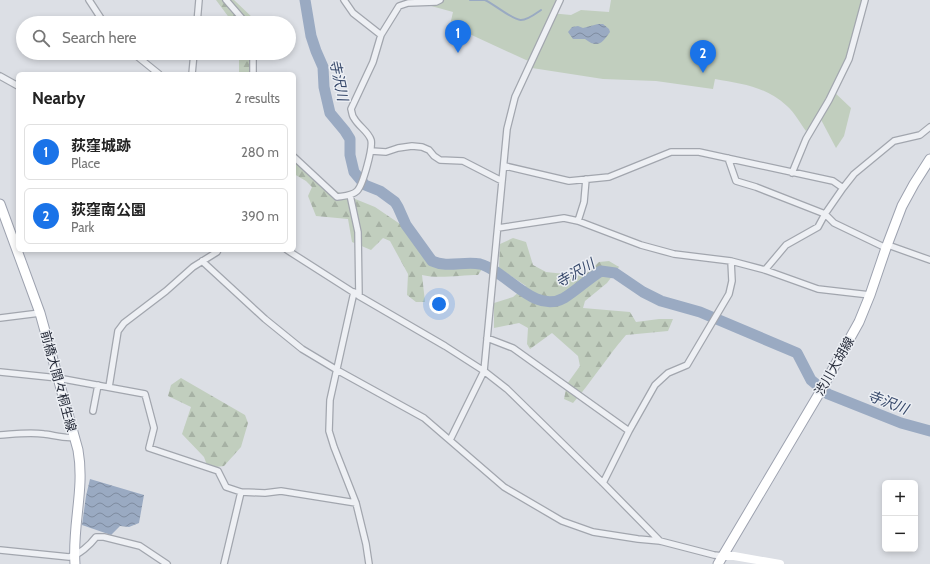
<!DOCTYPE html>
<meta charset="utf-8">
<style>
:root{--surface:#fff;--page:#f2f2f2;--text:#222;--muted:#767676;--line:#e0e0e0;--accent:#1a73e8}
body{margin:0;font-family:Cabin,"Noto Sans JP",sans-serif;background:var(--page);color:var(--text)}
.controls{position:absolute;right:12px;bottom:12px;display:grid;overflow:hidden;border-radius:6px;box-shadow:0 2px 6px #0003}
.controls button{width:36px;height:36px;display:grid;place-items:center;padding:0;border:0;border-bottom:1px solid var(--line);background:var(--surface);color:var(--text);font:20px sans-serif}
.you{position:absolute;left:439px;top:304px;width:14px;height:14px;margin:-10px;border:3px solid #fff;border-radius:50%;background:#1a73e8;box-shadow:0 0 0 6px #1a73e833}
.badge{display:grid;place-items:center;width:26px;height:26px;border-radius:50%;background:var(--accent);color:#fff;font-size:13px;font-weight:700}
.pin{position:absolute;translate:-50% -33px;filter:drop-shadow(0 1px 2px #0008)}
.pin::after{content:'';position:absolute;top:21px;width:14px;height:12px;background:inherit;clip-path:polygon(0 0,100% 0,50% 100%)}
.list{margin:0;padding:0;list-style:none}
h2{display:flex;justify-content:space-between;align-items:center;height:52px;margin:0;padding:0 16px;font-size:17px}
h2 small{font-size:13px;font-weight:400;color:var(--muted)}
.list li{display:grid;grid-template-columns:26px 1fr auto;gap:12px;align-items:center;box-sizing:border-box;height:56px;margin:0 8px 8px;padding:0 8px;border:1px solid var(--line);border-radius:6px}
.list b{display:block;font-size:15px;white-space:nowrap}
.list p{margin:0;font-size:13px;white-space:nowrap;color:var(--muted)}
.list em{font-size:13px;font-style:normal;color:var(--muted)}
.icon{flex:none;width:22px;height:22px;fill:none;stroke:currentColor;stroke-width:2;stroke-linecap:round;stroke-linejoin:round}
.map{position:relative;flex:none;width:930px;height:564px;overflow:hidden}
.search{position:absolute;background:var(--surface);box-shadow:0 2px 6px #0003;left:16px;top:16px;width:280px;height:44px;display:flex;align-items:center;gap:10px;box-sizing:border-box;padding:0 14px;border-radius:22px;color:var(--muted);font-size:15px}
.panel{position:absolute;background:var(--surface);box-shadow:0 2px 6px #0003;left:16px;top:72px;width:280px;height:180px;border-radius:6px}
.map>svg:first-child{display:block}
.forest{fill:url(#forest-firs)}
.park{fill:#c1cebe}
.water{fill:url(#water-waves)}
.lines{fill:none;stroke-linecap:round;stroke-linejoin:round}
.stream{stroke:#9aaac2;stroke-width:2}
.river{stroke:#9aaac2;stroke-width:11}
.street-casing{stroke:#a2a6ae;stroke-width:8}
.primary-casing{stroke:#9da2af;stroke-width:11}
.street{stroke:#eef0f4;stroke-width:5.5}
.secondary{stroke:#fff;stroke-width:8}
.primary{stroke:#fff;stroke-width:9}
.labels{text-anchor:middle;dominant-baseline:central;stroke-width:3;stroke-linejoin:round;paint-order:stroke}
.street-label{font-size:13px;fill:#272c3a;stroke:#ebeef3}
.water-label{font-size:14px;font-style:italic;fill:#36486a;stroke:#ebeef3}
</style>
<div class="map">
<svg width="930" height="564" viewBox="0 0 930 564">
<defs>
<pattern id="forest-firs" width="22" height="20" patternUnits="userSpaceOnUse"><rect width="22" height="20" fill="#c1cebe"/><path d="M5 1l3.5 6h-7zM16 11l3.5 6h-7z" fill="#a6b1a4"/></pattern>
<pattern id="water-waves" width="16" height="10" patternUnits="userSpaceOnUse"><rect width="16" height="10" fill="#9aaac2"/><path d="M0 5q4-4 8 0t8 0" fill="none" stroke="#7e8b9f"/></pattern>
</defs>
<rect width="100%" height="100%" fill="#dcdfe5"/>
<!-- forest -->
<path class="forest" d="M216 0H234L254 19V23H233Z
M239 53H256L257 59 251 74H239Z
M294 162 338 192 375 207 403 226 427 252 443 261H465L482 269 478 275C461 275 438 279 422 275L425 302H416L407 295 408 274 390 241 383 238 371 250 352 242 348 219 316 216 308 196 312 187 306 181 294 174Z
M513 238 526 242 533 265 546 272 584 276 599 262 609 261 619 267 607 283 585 301 583 308 630 312 636 322 659 319H673L668 331 626 335C607 357 592 381 573 403L564 399 567 384 580 366 578 356 552 333 530 349 527 344 528 328 519 323 494 328V303L513 297 526 286 499 268 500 244Z
M181 378 245 415 248 423 241 447 224 466 208 468 204 457 182 434 191 407 168 396 171 385Z"/>
<!-- park -->
<path class="park" d="M444 0H556L550 13 571 15 581 10 609 12 611 0H863L847 56 832 90 851 108 844 136 836 148 818 114 806 131C800 123 795 113 787 106 765 86 742 84 715 79L713 89 656 81 603 79 532 68 534 62 526 60 450 25 453 12 424 4 436 3Z"/>
<!-- water -->
<path class="water" d="M598 24H603L609 29 610 32C602 43 598 49 585 39H573L568 32 572 27 578 26 583 28Z
M90 479 144 495 139 523 129 527 120 526 111 535 82 525 86 496Z"/>
<g class="lines">
<!-- stream -->
<path class="stream" d="M470 0H485
M485 0C494 4 514 21 521 20 528 20 535 14 541 10"/>
<!-- river -->
<path class="river" d="M305 0 311 36 316 51 323 67 324 87 330 113 345 131 350 139V155L354 172 365 185 380 191 395 202 398 207 406 225 432 261C447 268 464 261 480 264 507 271 534 315 564 298 577 290 588 279 601 271L615 273 643 292 661 301 700 312 797 353 811 380 828 394 901 423 930 431"/>
<defs>
<path id="street" d="M89 0 104 23
M226 0 246 23
M344 0 353 13 381 35
M197 23 199 0
M133 53 159 74
M253 53V74
M192 74 194 53
M0 76 18 86
M371 151 386 152 398 148 412 146 422 147 429 150 434 156 440 160 463 161 502 181
M294 157 337 197C343 196 352 196 357 191 363 185 373 148 371 140 368 131 359 127 354 118 352 116 352 112 351 109L373 62 381 35 399 6 408 3 436 2 440 0
M728 158 736 181 756 187 825 214 834 223 886 248
M505 166 569 181 609 177 671 152H699L833 181 843 188 854 174 894 141 920 135 930 127
M792 173 806 139 829 100 849 59 865 0
M350 195 358 232 359 296
M578 221 584 202 586 179
M498 228 564 218 578 221 641 245 674 254 731 261 765 270 818 289 870 295
M888 245 930 260
M287 250 359 296 445 346 484 371 507 389 603 483 660 541
M202 261 265 319 302 349 337 370 424 418 504 487 562 521 593 532 638 539 660 541 714 555 723 556
M765 270 786 245 818 227 825 214 843 188
M354 292 330 400 329 431 334 447 356 503 366 544 369 564
M0 318 40 313
M487 338 513 348 629 431
M0 372 58 378 145 394 154 428 149 448 218 471 226 487 241 492 265 493 281 491 356 503
M109 387 118 331 124 323 166 291 193 267 217 252 218 250
M93 411 98 385
M0 435C15 434 29 432 44 434 54 435 65 439 75 437
M450 440 484 371 507 129 515 97 560 0
M603 483 629 431 655 385 668 373 687 365 729 294 732 281 731 261
M0 550 69 557C79 555 90 545 96 537H104L140 546 167 564
M224 564 241 492"/>
<path id="primary" d="M0 204 40 313 78 450C85 489 72 525 75 564
M718 564 820 392 859 322 870 295 886 248 902 206 914 184 930 159"/>
</defs>
<!-- street casing -->
<use href="#street" class="street-casing"/>
<!-- primary casing -->
<use href="#primary" class="primary-casing"/>
<!-- street -->
<use href="#street" class="street"/>
<!-- secondary -->
<path class="secondary" d="M723 556H734L780 564"/>
<!-- primary -->
<use href="#primary" class="primary"/>
</g>
<g class="labels">
<!-- street labels -->
<g class="street-label">
<text transform="translate(834 366) rotate(-60)">渋川大胡線</text>
<text transform="translate(59 381) rotate(75)">前橋大間々桐生線</text>
</g>
<!-- water labels -->
<g class="water-label">
<text transform="translate(339 80) rotate(78)">寺沢川</text>
<text transform="translate(575 273) rotate(-30)">寺沢川</text>
<text transform="translate(888 402) rotate(21)">寺沢川</text>
</g>
</g>
</svg>
<div class="controls">
<button>+</button>
<button>−</button>
</div>
<div class="you"></div>
<div class="pin badge" style="left:458px;top:53px">1</div>
<div class="pin badge" style="left:703px;top:73px">2</div>
<div class="search"><svg class="icon" aria-label="search" viewBox="0 0 24 24"><circle cx="10" cy="10" r="6"/><path d="M15 15l6 6"/></svg>Search here</div>
<section class="panel">
<h2>Nearby<small>2 results</small></h2>
<ul class="list">
<li><span class="badge">1</span><div><b>荻窪城跡</b><p>Place</p></div><em>280 m</em></li>
<li><span class="badge">2</span><div><b>荻窪南公園</b><p>Park</p></div><em>390 m</em></li>
</ul>
</section>
</div>
